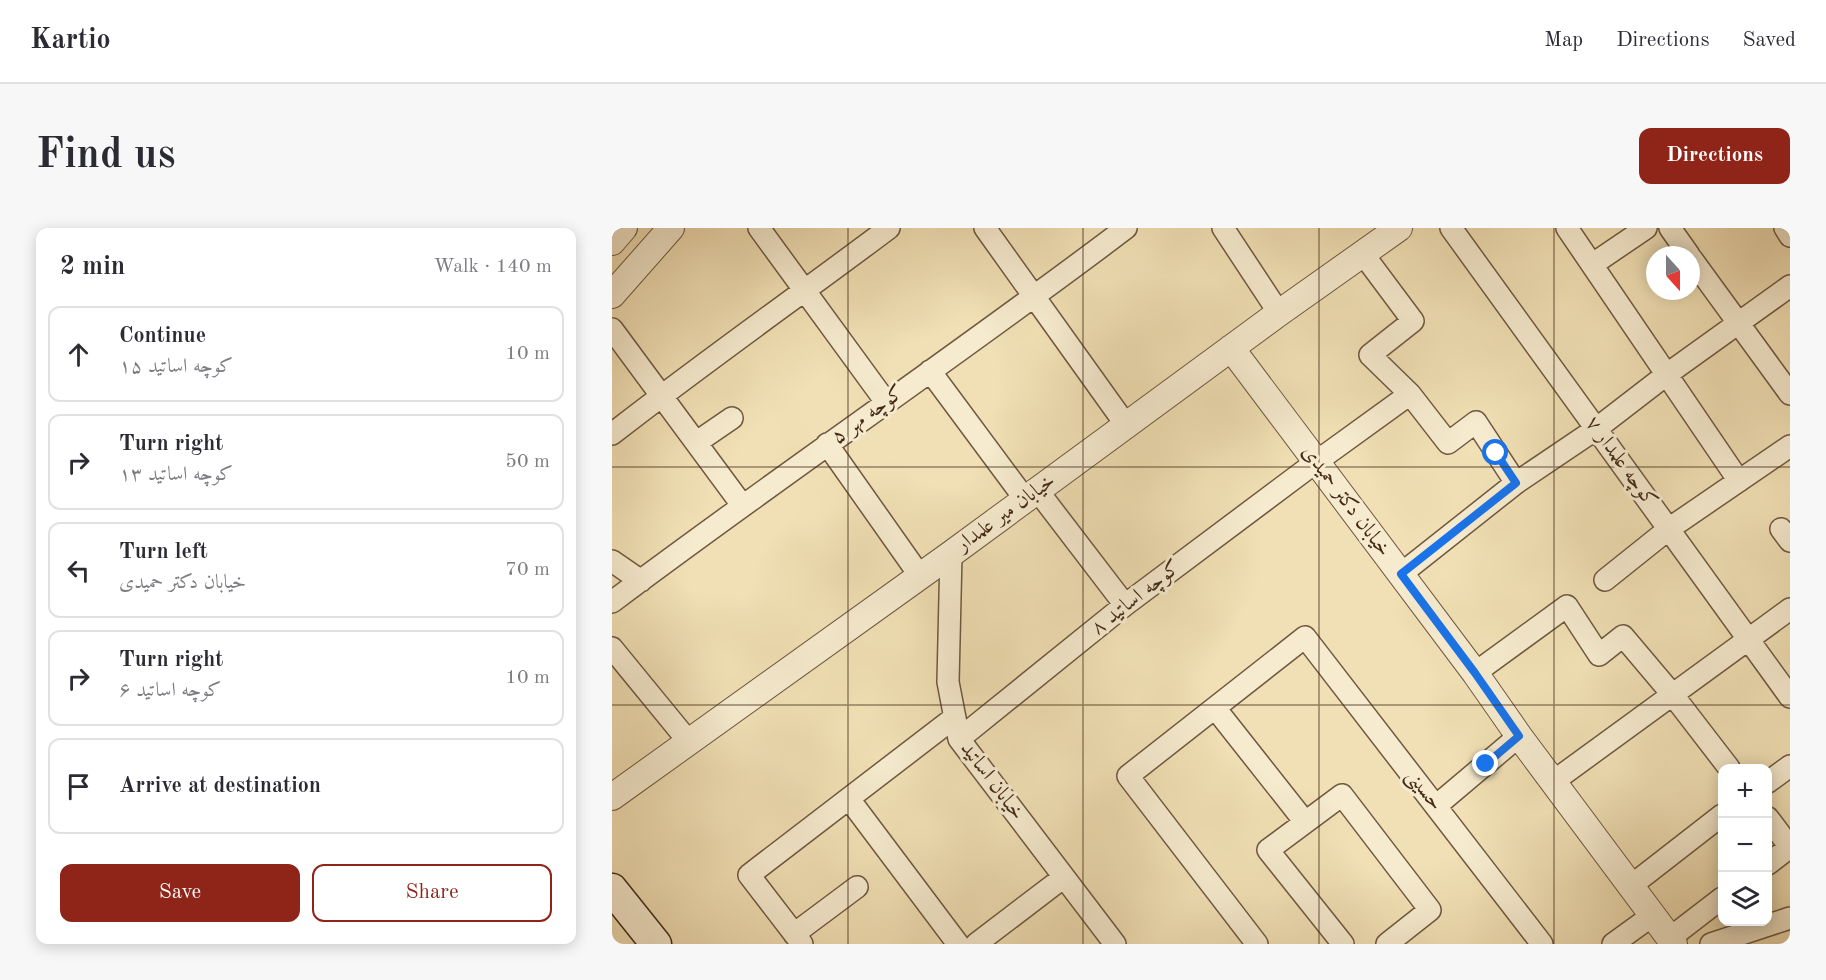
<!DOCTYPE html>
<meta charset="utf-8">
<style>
:root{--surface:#fff;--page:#f7f7f7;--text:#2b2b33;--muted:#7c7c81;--line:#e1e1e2;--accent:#8f2418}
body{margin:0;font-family:"Old Standard TT",Amiri,serif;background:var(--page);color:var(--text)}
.controls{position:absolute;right:18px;bottom:18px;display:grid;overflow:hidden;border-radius:12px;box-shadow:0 3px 15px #0003}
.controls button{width:54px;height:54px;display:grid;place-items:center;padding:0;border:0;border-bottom:2px solid var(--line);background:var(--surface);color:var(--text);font:30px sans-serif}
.compass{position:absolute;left:1034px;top:18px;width:54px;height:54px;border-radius:50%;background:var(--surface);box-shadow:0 3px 15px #0003;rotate:159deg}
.stop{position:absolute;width:18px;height:18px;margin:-14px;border:4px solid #1a73e8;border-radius:50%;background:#fff}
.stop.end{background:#1a73e8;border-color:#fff;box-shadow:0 2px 6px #0008}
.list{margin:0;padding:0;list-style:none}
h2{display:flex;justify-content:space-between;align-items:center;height:78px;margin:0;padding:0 24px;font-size:26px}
h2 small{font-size:20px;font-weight:400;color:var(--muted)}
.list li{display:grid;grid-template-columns:39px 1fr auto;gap:18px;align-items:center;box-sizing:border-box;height:96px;margin:0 12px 12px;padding:0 12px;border:2px solid var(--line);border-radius:12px}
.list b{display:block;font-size:22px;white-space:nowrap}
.list p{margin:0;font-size:20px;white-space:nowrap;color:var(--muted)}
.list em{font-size:20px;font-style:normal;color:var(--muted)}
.actions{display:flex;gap:12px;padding:18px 24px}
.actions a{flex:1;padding:14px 0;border:2px solid var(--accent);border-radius:12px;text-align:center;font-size:21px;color:var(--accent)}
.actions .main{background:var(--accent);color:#fff}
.icon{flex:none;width:33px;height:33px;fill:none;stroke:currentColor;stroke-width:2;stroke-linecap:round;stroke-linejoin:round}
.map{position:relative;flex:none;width:1178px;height:716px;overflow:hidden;border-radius:12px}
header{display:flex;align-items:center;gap:36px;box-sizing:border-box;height:84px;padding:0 30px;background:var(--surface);border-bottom:2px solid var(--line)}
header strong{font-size:28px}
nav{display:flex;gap:33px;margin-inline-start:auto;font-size:21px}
.intro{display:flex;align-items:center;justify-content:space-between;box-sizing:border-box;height:144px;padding:0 36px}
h1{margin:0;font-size:42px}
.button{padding:15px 27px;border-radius:12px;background:var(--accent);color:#fff;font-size:21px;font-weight:700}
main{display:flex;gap:36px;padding:0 36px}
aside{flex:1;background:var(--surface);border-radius:12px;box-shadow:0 3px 15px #0003}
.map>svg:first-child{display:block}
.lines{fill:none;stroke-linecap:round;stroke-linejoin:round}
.minor-casing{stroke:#6f5840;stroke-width:24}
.tertiary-casing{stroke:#6f5840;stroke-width:28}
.secondary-casing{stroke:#442b19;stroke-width:33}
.minor{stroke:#f6ebcf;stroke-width:21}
.tertiary{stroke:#f6ebcf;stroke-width:26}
.secondary{stroke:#f6ebcf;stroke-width:30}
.route{stroke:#1a73e8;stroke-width:8}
.grid{fill:none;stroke:#442b19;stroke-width:1.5;stroke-opacity:0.55}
.labels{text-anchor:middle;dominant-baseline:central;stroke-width:6;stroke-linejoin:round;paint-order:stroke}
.street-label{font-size:21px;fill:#442b19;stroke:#f6ebcf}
</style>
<header>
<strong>Kartio</strong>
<nav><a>Map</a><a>Directions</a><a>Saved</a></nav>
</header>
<div class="intro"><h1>Find us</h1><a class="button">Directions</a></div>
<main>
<aside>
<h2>2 min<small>Walk · 140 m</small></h2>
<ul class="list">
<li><svg class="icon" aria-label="ahead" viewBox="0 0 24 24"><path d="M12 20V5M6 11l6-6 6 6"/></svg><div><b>Continue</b><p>کوچه اساتید ۱۵</p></div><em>10 m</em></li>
<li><svg class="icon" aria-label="right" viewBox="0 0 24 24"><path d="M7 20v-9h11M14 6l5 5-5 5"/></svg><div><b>Turn right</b><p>کوچه اساتید ۱۳</p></div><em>50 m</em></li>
<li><svg class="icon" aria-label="left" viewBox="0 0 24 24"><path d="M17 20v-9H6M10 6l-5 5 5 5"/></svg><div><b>Turn left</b><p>خیابان دکتر حمیدی</p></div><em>70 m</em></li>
<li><svg class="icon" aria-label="right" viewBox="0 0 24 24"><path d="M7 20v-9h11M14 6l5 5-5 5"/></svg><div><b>Turn right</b><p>کوچه اساتید ۶</p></div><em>10 m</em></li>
<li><svg class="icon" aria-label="arrive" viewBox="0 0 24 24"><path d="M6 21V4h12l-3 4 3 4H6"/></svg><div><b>Arrive at destination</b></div></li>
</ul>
<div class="actions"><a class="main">Save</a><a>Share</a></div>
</aside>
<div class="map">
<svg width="1178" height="716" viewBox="0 0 1178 716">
<rect width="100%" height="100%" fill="#f1e0b5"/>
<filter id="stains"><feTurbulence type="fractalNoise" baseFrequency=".00333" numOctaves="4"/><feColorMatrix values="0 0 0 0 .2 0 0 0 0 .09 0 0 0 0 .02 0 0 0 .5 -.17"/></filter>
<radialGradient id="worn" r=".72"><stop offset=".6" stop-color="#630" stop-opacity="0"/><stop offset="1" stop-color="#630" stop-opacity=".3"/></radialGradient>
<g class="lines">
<defs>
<path id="minor" d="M147 0 274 174
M373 0 514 197
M611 0 667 85
M839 0 1178 469
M955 0 1127 253
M1058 0 1077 27
M1173 0 1178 8
M751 26 801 93 758 127 798 166 836 215 864 194 904 255
M1079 30 1178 166
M981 36 1034 0
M0 101 130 277
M318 143 413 271
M0 206C91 135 185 69 277 0
M85 214 120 190
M215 216 308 348
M425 262 513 377
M1169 301 1178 313
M339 326 336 454 347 511 503 716
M0 333 29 353
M789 346 904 255 984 201 1054 147 1178 58
M993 352 1058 300 1178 218
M0 374C169 247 345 128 514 0
M0 420 77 514
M863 445 955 378 987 427 1011 408 1060 466 1117 540
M603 480 693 594
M347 511 513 377 704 234 798 166
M942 553 1178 381
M1156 554 1178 538
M237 571 346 716
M824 578 907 508
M1156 590 1178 619 1156 636
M1020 657 1110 587
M182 706 245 659
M1058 710 1110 670
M190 716 137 647 343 489
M364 716 452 649
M645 716 516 548 693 409 930 716
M731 716 656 622 730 567 818 682 775 716
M1001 716 1041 687
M1099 716 1178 690"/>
<path id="tertiary" d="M0 14 12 0
M0 67 59 0
M619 120 863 445 907 508 1062 716
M0 569 339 326 667 85 787 0"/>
<path id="secondary" d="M0 661 44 716"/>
</defs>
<!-- minor casing -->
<use href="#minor" class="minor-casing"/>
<!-- tertiary casing -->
<use href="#tertiary" class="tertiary-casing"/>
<!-- secondary casing -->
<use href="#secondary" class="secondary-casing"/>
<!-- minor -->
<use href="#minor" class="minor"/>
<!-- tertiary -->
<use href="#tertiary" class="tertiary"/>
<!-- secondary -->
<use href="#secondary" class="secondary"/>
</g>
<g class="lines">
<!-- route -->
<path class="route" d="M874 536 907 508 863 445 789 346 904 255 884 225"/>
</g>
<!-- grid -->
<path class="grid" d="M236 0V716M471 0V716M707 0V716M942 0V716M0 239H1178M0 477H1178"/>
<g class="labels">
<!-- street labels -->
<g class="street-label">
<text transform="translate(256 187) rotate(-36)">کوچه مهر ۵</text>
<text transform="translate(1009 234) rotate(54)">کوچه علمدار ۷</text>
<text transform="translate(734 273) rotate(53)">خیابان دکتر حمیدی</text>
<text transform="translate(394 285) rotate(-36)">خیابان میر علمدار</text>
<text transform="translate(524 370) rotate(-38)">کوچه اساتید ۸</text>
<text transform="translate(380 553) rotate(53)">خیابان اساتید</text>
<text transform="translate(812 562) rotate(52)">حسینی</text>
</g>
</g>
<rect width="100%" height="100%" filter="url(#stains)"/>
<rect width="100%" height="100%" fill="url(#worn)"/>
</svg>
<div class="controls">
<button>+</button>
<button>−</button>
<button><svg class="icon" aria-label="layers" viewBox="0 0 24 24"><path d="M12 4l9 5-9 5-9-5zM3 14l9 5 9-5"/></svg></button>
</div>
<svg class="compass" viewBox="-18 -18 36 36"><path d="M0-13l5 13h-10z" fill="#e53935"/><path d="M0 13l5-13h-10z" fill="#7c7c81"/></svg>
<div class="stop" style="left:884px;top:225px"></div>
<div class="stop end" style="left:874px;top:536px"></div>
</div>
</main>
